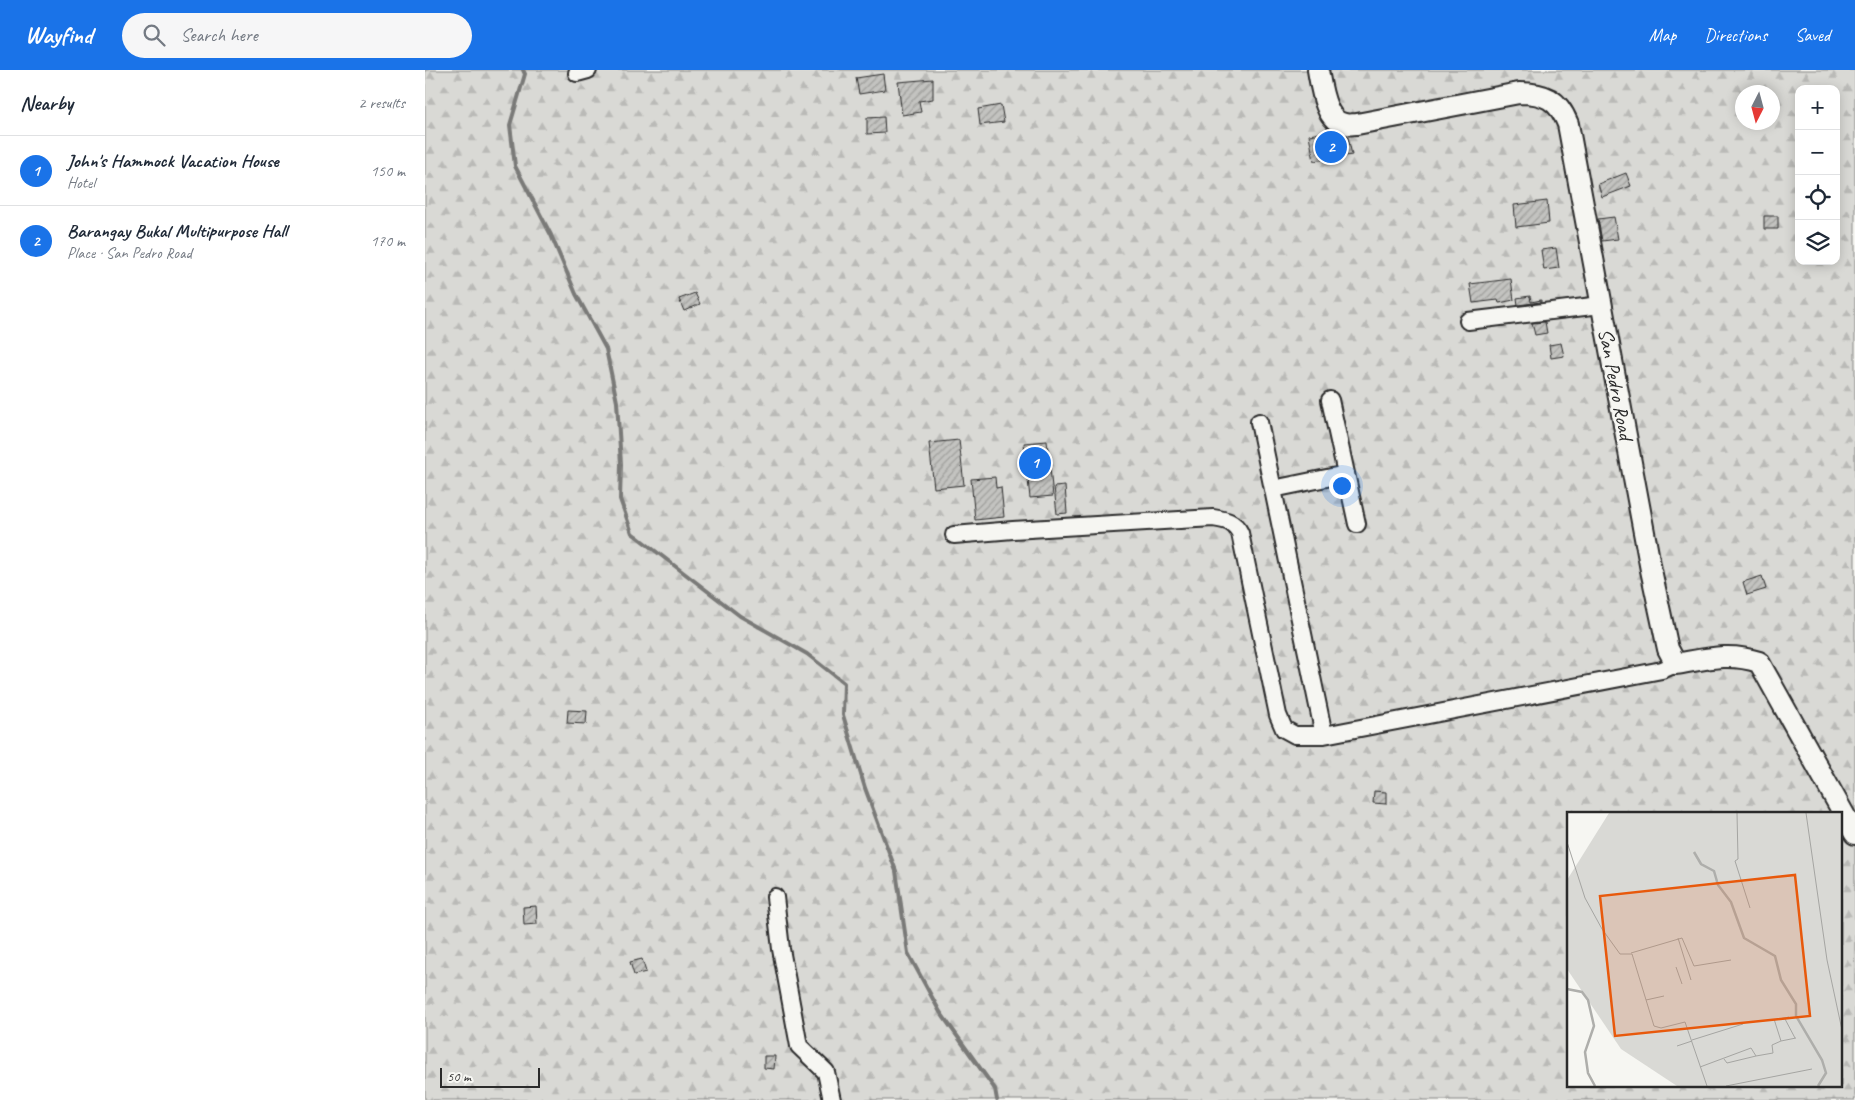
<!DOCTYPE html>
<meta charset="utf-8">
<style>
:root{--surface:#fff;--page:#f6f6f7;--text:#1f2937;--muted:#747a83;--line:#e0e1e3;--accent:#1a73e8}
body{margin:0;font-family:Caveat,sans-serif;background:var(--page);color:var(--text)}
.controls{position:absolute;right:15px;top:15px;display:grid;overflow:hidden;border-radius:10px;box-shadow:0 2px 12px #0003}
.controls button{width:45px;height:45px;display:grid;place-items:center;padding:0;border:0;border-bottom:1px solid var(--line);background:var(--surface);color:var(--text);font:25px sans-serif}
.compass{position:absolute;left:1310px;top:15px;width:45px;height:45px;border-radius:50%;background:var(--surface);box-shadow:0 2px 12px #0003;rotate:186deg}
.scale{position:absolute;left:15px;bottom:12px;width:100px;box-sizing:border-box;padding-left:5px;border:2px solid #2b2b2b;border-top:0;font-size:14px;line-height:18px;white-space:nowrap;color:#2b2b2b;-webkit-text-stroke:4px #f6f6f2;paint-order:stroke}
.you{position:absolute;left:916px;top:415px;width:18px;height:18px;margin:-12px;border:4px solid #fff;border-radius:50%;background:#1a73e8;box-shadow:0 0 0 8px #1a73e833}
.badge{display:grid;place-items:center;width:32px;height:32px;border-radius:50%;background:var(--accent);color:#fff;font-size:16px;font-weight:700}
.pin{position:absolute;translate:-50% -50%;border:2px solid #fff;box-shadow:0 1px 5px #0006}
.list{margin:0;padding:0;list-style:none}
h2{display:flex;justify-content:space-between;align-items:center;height:65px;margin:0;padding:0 20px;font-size:21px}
h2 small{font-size:16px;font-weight:400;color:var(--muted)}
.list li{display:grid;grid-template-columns:32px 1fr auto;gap:15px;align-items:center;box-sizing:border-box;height:70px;padding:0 20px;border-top:1px solid var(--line)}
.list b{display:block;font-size:19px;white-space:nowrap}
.list p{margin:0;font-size:16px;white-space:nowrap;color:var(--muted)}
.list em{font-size:16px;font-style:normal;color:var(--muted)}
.icon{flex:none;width:28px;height:28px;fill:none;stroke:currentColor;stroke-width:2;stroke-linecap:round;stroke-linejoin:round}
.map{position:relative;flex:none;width:1430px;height:1030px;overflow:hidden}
header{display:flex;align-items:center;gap:30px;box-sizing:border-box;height:70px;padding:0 25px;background:var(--accent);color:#fff}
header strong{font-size:24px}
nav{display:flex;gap:28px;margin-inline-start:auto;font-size:18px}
.search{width:350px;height:45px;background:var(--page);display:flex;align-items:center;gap:12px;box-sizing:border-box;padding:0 18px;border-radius:28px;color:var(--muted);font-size:19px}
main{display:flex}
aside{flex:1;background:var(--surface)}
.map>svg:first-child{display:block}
.forest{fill:url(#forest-firs);stroke:#828280;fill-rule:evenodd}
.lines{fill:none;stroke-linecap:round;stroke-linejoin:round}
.stream{stroke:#7a7a78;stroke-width:4}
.building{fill:url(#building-hatch);stroke:#2b2b2b}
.minor-casing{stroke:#2b2b2b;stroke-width:20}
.tertiary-casing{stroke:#2b2b2b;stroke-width:24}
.minor{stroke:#f6f6f2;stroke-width:16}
.tertiary{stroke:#f6f6f2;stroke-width:20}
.labels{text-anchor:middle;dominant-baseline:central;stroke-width:5;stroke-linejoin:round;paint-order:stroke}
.street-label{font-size:21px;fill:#2b2b2b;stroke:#f6f6f2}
.inset-river{fill:none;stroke:#aeaeab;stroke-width:2.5}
.inset-road{fill:none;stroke:#a5a5a2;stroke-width:1}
.view{fill:#e8590c;fill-opacity:0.15;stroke:#e8590c;stroke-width:2.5}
.inset-edge{fill:none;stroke:#2b2b2b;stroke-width:2.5}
</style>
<header>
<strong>Wayfind</strong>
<div class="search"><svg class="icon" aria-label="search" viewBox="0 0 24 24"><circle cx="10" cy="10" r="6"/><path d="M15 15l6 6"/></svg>Search here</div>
<nav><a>Map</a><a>Directions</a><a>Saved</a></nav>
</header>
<main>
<aside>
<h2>Nearby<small>2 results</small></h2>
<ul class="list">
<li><span class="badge">1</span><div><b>John's Hammock Vacation House</b><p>Hotel</p></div><em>150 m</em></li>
<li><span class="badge">2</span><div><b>Barangay Bukal Multipurpose Hall</b><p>Place · San Pedro Road</p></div><em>170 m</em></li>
</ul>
</aside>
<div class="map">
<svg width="1430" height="1030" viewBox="0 0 1430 1030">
<defs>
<pattern id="forest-firs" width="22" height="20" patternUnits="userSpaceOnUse" patternTransform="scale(1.25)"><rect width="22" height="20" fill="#d9d9d5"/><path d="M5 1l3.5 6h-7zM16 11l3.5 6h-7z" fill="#babab7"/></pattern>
<pattern id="building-hatch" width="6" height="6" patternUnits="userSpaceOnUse" patternTransform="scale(1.25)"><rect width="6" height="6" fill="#c3c3c0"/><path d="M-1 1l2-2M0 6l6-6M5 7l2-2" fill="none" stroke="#9f9f9c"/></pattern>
</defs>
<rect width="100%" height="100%" fill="#f6f6f2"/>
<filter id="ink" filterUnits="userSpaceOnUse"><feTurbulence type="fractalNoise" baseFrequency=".02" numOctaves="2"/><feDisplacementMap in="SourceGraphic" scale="10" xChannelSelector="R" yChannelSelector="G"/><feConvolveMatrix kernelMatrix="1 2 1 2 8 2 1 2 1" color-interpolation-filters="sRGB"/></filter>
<g filter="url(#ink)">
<!-- forest -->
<path class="forest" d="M0 0H1430V1030H0ZM1374 19H1411V191H1374ZM1318 22H1348V52H1318ZM1144 744H1416V1016H1144Z"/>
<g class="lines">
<!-- stream -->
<path class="stream" d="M98 0 100 4 85 55 90 96 126 165 151 224 181 279 192 332 196 394 195 429 207 463 315 546 382 584 419 613 418 645 440 718 471 801 483 883 515 942 570 1019 572 1030"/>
</g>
<!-- building -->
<path class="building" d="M458 4 460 20 434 24 431 8Z
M508 9V29L494 31 496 42 477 45 473 12Z
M576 35 579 52 555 55 553 39Z
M459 47 460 63 442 64V48Z
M901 62 908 69 923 67 927 85 889 91 884 65Z
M1201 103 1206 116 1177 127 1173 114Z
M1122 131 1124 153 1091 157 1089 135Z
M1339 146H1353V159H1339Z
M1189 147 1193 169 1177 171 1173 149Z
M1131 178 1134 198 1119 200 1116 180Z
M1086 209 1089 230 1074 233 1073 230 1048 233 1045 214Z
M270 223 275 234 259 241 254 229Z
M1105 226 1106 232 1116 230V232L1093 235 1092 228Z
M1120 252 1122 263 1110 265 1107 253Z
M1136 273 1139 286 1126 288 1124 275Z
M534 370 539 415 509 418 504 373Z
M622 371 628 426 605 428 599 373Z
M570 407 571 418 576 417 579 447 550 450 546 409Z
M640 416 642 443 632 444 629 417Z
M1337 506 1341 519 1322 525 1318 512Z
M143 640 162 641 161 654 142 653Z
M949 721 961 722V734L948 733Z
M111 836 112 854 99 855 98 837Z
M217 889 221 902 209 905 205 892Z
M339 986H350L349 999 339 998Z"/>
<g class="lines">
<defs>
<path id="minor" d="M152 3 163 0
M1043 251 1176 235
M905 330 932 454
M834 352 899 665
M848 419 921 404
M529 465 588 460 788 448C800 450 809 451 815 463L853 645 859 659 870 665H899L1237 600 1251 594
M350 827 356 879 374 976 401 1002 407 1030"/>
<path id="tertiary" d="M893 0C896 16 900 52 920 54 923 55 928 54 932 54L1094 23C1120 23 1133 29 1143 54L1226 500 1243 579 1251 594C1281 589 1304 582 1334 592L1430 764"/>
</defs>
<!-- minor casing -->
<use href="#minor" class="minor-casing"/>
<!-- tertiary casing -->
<use href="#tertiary" class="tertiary-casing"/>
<!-- minor -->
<use href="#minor" class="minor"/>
<!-- tertiary -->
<use href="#tertiary" class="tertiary"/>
</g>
</g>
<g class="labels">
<!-- street labels -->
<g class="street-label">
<text transform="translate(1191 314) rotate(79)">San Pedro Road</text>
</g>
</g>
<!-- overview -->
<g transform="translate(1142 742)">
<rect width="275" height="275" fill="#f6f6f2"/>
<path d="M42 1H275V274H110L54 237 0 157V68Z" fill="#d9d9d5"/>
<path class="inset-river" d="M127 40 134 52 147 59 151 73 164 90 177 126 208 144 214 168 229 192V204L255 248 259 261 251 274M0 177 15 180 21 188 27 214 18 240 21 261 28 274"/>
<path class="inset-road" d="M170 1 171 47 168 49 183 96M239 1 260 148 275 218M0 30 18 86 35 117 53 142H65L87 214 94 216 118 210 140 274M111 126 124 168M64 141 115 126 127 154 164 148M109 155 115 172M79 188 97 184M218 207 228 226M207 208 222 205M125 228 176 212M214 229 229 226M110 234 125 229M189 244 206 241 205 233 214 229 207 207M133 255 184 236 189 244 160 251 157 247M159 274 245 257"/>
<path class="view" d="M228 63 243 204 48 224 33 84Z"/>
<rect width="275" height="275" class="inset-edge"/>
</g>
</svg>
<div class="controls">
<button>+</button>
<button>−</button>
<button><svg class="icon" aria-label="locate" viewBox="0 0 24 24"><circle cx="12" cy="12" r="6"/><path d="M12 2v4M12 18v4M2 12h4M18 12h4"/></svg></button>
<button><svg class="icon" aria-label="layers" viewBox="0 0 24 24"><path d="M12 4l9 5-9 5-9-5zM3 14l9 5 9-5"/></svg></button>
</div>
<svg class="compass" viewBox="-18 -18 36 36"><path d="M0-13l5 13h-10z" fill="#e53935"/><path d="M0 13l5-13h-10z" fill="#747a83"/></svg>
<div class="scale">50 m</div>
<div class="you"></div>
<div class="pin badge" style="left:610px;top:393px">1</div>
<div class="pin badge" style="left:906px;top:77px">2</div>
</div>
</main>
